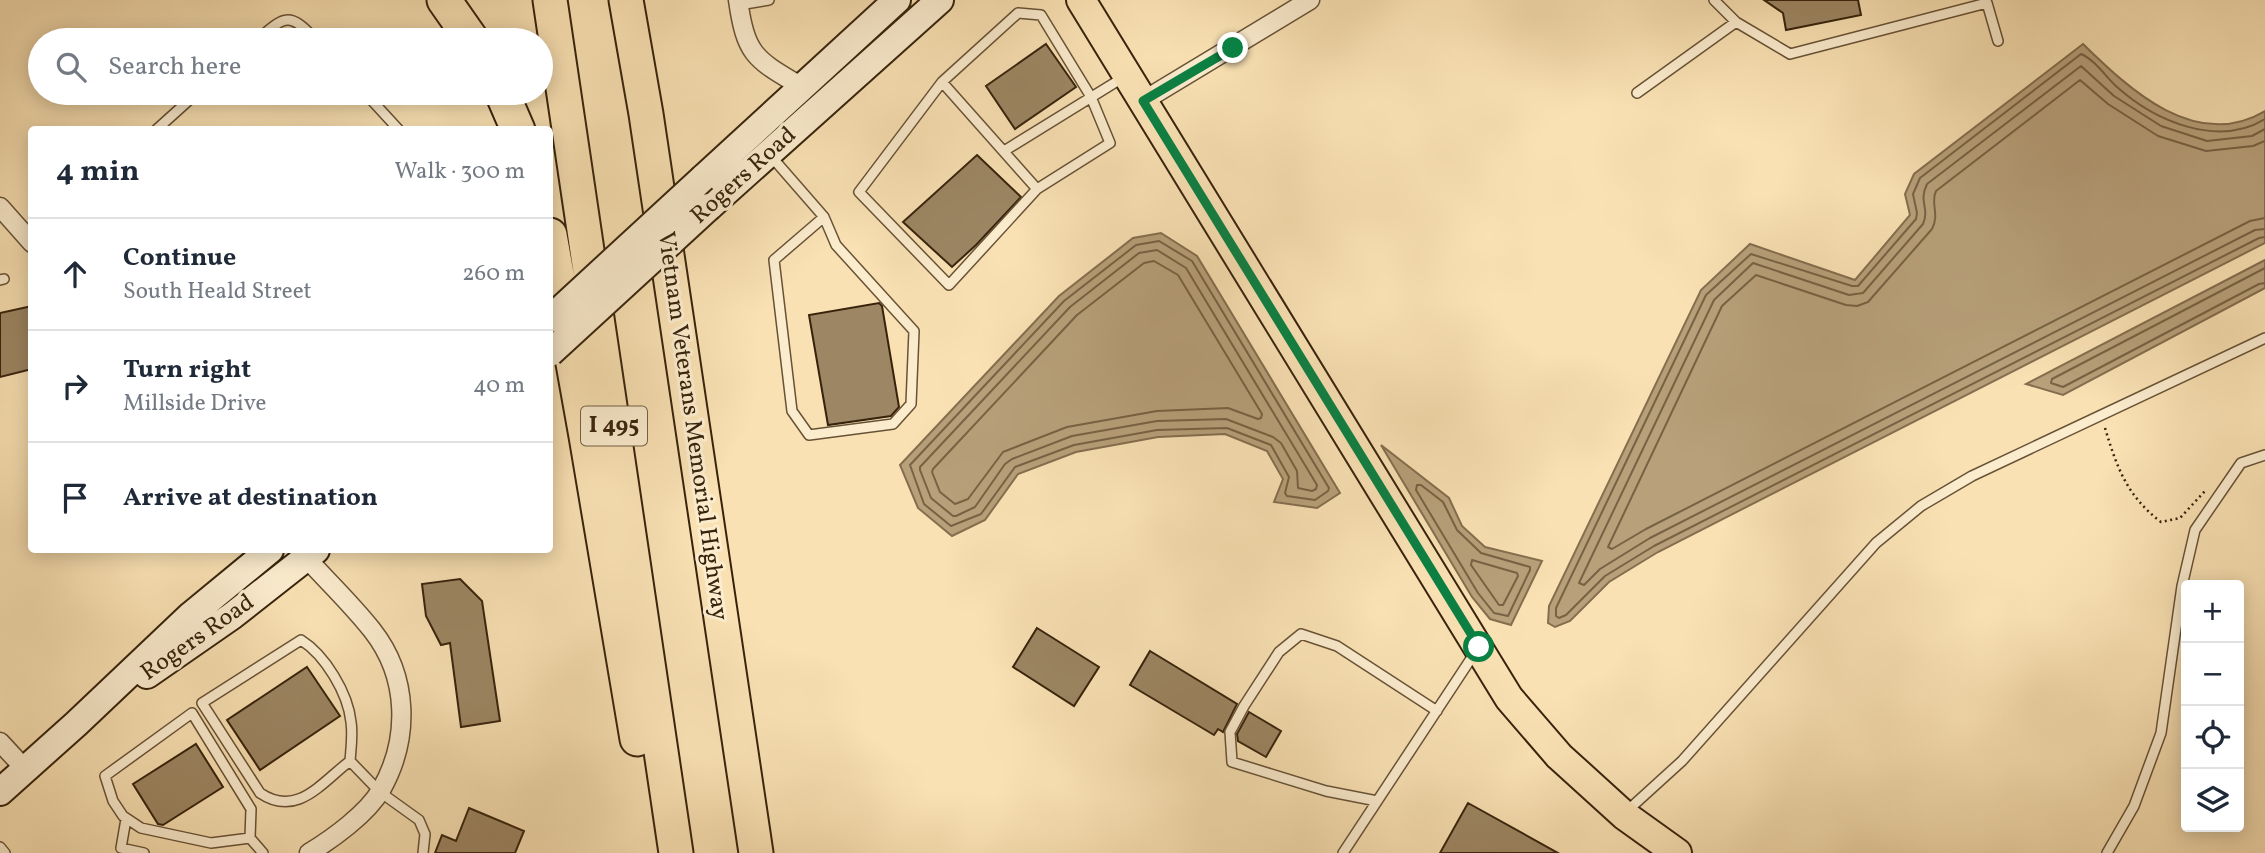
<!DOCTYPE html>
<meta charset="utf-8">
<style>
:root{--surface:#fff;--page:#f2f2f3;--text:#1f2937;--muted:#747a83;--line:#e0e1e3}
body{margin:0;font-family:Vollkorn,serif;background:var(--page);color:var(--text)}
.controls{position:absolute;right:21px;bottom:21px;display:grid;overflow:hidden;border-radius:7px;box-shadow:0 4px 18px #0003}
.controls button{width:63px;height:63px;display:grid;place-items:center;padding:0;border:0;border-bottom:2px solid var(--line);background:var(--surface);color:var(--text);font:35px sans-serif}
.stop{position:absolute;width:21px;height:21px;margin:-16px;border:5px solid #0b8043;border-radius:50%;background:#fff}
.stop.end{background:#0b8043;border-color:#fff;box-shadow:0 2px 7px #0008}
.list{margin:0;padding:0;list-style:none}
h2{display:flex;justify-content:space-between;align-items:center;height:91px;margin:0;padding:0 28px;font-size:30px}
h2 small{font-size:23px;font-weight:400;color:var(--muted)}
.list li{display:grid;grid-template-columns:46px 1fr auto;gap:21px;align-items:center;box-sizing:border-box;height:112px;padding:0 28px;border-top:2px solid var(--line)}
.list b{display:block;font-size:26px;white-space:nowrap}
.list p{margin:0;font-size:23px;white-space:nowrap;color:var(--muted)}
.list em{font-size:23px;font-style:normal;color:var(--muted)}
.icon{flex:none;width:38px;height:38px;fill:none;stroke:currentColor;stroke-width:2;stroke-linecap:round;stroke-linejoin:round}
.map{position:relative;flex:none;width:2265px;height:853px;overflow:hidden}
.search{position:absolute;background:var(--surface);box-shadow:0 4px 18px #0003;left:28px;top:28px;width:525px;height:77px;display:flex;align-items:center;gap:18px;box-sizing:border-box;padding:0 24px;border-radius:38px;color:var(--muted);font-size:26px}
.panel{position:absolute;background:var(--surface);box-shadow:0 4px 18px #0003;left:28px;top:126px;width:525px;height:427px;border-radius:7px}
.map>svg:first-child{display:block}
.water{fill:#b7a07a;stroke:#846e4e;stroke-width:2}
.lines{fill:none;stroke-linecap:round;stroke-linejoin:round}
.shore{stroke:#776243;stroke-width:2}
.building{fill:#9c8663;stroke:#37230c;stroke-width:2}
.lane-casing{stroke:#685236;stroke-width:12}
.street-casing{stroke:#685236;stroke-width:21}
.secondary-casing{stroke:#37230c;stroke-width:30}
.primary-casing{stroke:#37230c;stroke-width:32}
.highway-casing{stroke:#37230c;stroke-width:37}
.path{stroke:#37230c;stroke-width:2.5;stroke-dasharray:2 3.5;stroke-linecap:butt}
.lane{stroke:#fbecce;stroke-width:9}
.street{stroke:#fbecce;stroke-width:18}
.secondary{stroke:#fbecce;stroke-width:26}
.primary{stroke:#f9e1b3;stroke-width:28}
.highway{stroke:#f9e1b3;stroke-width:33}
.secondary-bridge-casing{stroke:#37230c;stroke-width:30;stroke-linecap:butt}
.secondary-bridge{stroke:#fbecce;stroke-width:26}
.route{stroke:#0b8043;stroke-width:9}
.labels{text-anchor:middle;dominant-baseline:central;stroke-width:6;stroke-linejoin:round;paint-order:stroke}
.shield{fill:#fbecce;stroke:#725f46;stroke-width:2}
.shield-label{font-size:23px;font-weight:bold;fill:#37230c}
.street-label{font-size:24px;fill:#37230c;stroke:#fbecce}
</style>
<div class="map">
<svg width="2265" height="853" viewBox="0 0 2265 853">
<rect width="100%" height="100%" fill="#f9e1b3"/>
<filter id="stains"><feTurbulence type="fractalNoise" baseFrequency=".00286" numOctaves="4"/><feColorMatrix values="0 0 0 0 .2 0 0 0 0 .09 0 0 0 0 .02 0 0 0 .5 -.17"/></filter>
<radialGradient id="worn" r=".72"><stop offset=".6" stop-color="#630" stop-opacity="0"/><stop offset="1" stop-color="#630" stop-opacity=".3"/></radialGradient>
<!-- water -->
<path class="water" d="M2083 44C2130 90 2196 152 2265 111V243L1658 552 1609 582 1570 621 1555 627 1548 623 1549 606 1701 290 1750 244 1855 280 1910 215 1905 194 1914 174Z
M1161 233 1197 256 1340 493 1317 508 1274 502 1283 479 1267 451 1225 434 1158 437 1076 452 1018 474 985 520 952 536 918 508 900 465 1059 296 1133 238Z
M2265 260V288L2063 395 2026 384Z
M1381 445 1449 498 1462 526 1485 547 1542 561 1511 625 1490 619 1472 597Z"/>
<g class="lines">
<!-- shore -->
<path class="shore" d="M2265 119C2217 148 2155 121 2117 87 2106 77 2095 60 2081 54L1920 178 1913 194 1917 213 1916 219 1858 286H1852L1751 254 1706 295 1556 608V616L1559 618 1566 615 1605 576 1654 546 2259 238 2265 237
M2265 129 2252 136 2207 141 2161 126 2114 96 2081 66 1927 184C1918 203 1930 207 1923 224L1863 293 1849 295 1753 263 1714 300 1579 583 1584 585 1600 569 1650 538 2255 230 2265 229
M2265 141 2253 146 2206 151 2158 136 2108 104 2080 80 1936 191C1930 203 1940 214 1932 229L1868 302 1857 306 1846 305 1756 275 1722 306 1608 547 1612 549 1646 529 2250 221 2265 218
M1159 241 1192 261 1329 488 1328 491 1315 500 1287 496 1285 493 1289 477 1271 445 1227 428 1157 430 1074 445 1015 467 981 514 951 526 924 504 910 465 1064 301 1136 245Z
M1157 250 1186 268 1317 485 1316 489 1312 491 1298 488 1297 471 1281 443 1273 437 1226 419 1157 421 1072 436 1012 459 1005 464 975 507 956 516H953L931 498 920 470V467L1070 307 1139 253Z
M1154 261 1178 275 1262 414 1261 418 1258 419 1228 408 1157 411 1067 427 1003 452 968 499 955 504 940 492 932 472 933 469 1077 315 1144 263Z
M2265 268 2052 379 2051 383 2063 387 2259 284 2265 283
M1417 485H1421L1443 502 1457 530 1481 553 1530 567V570L1508 616 1494 613 1478 593 1416 490Z
M1472 560 1517 573 1518 576 1503 605H1499L1471 565Z"/>
</g>
<!-- building -->
<path class="building" d="M1764 0H1858L1861 15 1786 30 1783 13Z
M1046 44 1076 87 1015 129 986 86Z
M977 155 1021 197 976 245 952 267 903 222Z
M879 303 882 306 899 407 891 416 828 425 809 315Z
M32 306V369L0 377V313Z
M460 579 482 601 500 721 461 727 450 643 441 645 426 616 422 584Z
M1037 628 1099 667 1074 706 1013 667Z
M1150 651 1237 704 1223 732 1218 729 1214 735 1130 685Z
M307 667 340 716 260 770 227 720Z
M1249 712 1281 731 1266 757 1238 741 1237 734Z
M196 744 223 787 163 825 158 824 133 784Z
M1468 803 1558 853H1440Z
M469 808 524 831 515 853H435L442 835 456 841Z"/>
<g class="lines">
<defs>
<path id="lane" d="M1714 0 1736 22 1790 54 1987 3 1998 41
M739 5 769 0
M257 40C285 16 289 11 316 40
M942 82 1037 189 949 285 859 192 942 82 1018 13 1041 15 1091 97 1110 143 1037 189
M365 93 399 130
M1637 93 1736 22
M156 130 197 93
M1004 151 1124 77
M770 155 824 217 836 245 914 331 911 404 893 424 809 435 792 411 774 260 824 217
M0 280 4 279
M350 761C321 783 297 818 260 793L202 703 301 640C325 655 348 693 351 722 353 735 351 748 350 761L380 792 419 820 425 834 423 853
M1377 801 1326 791 1232 762 1230 732 1244 706 1279 652 1301 634 1337 646 1437 711
M1627 811 1682 761 1876 543 1921 506 1972 476 2265 338
M126 819 121 848 144 853
M250 838 211 843 141 828 123 816 113 801 105 776 192 713 251 809 250 838 263 853
M0 847 5 853
M1343 853 1476 651
M2107 853 2134 806 2161 733 2182 586 2195 530 2241 463 2265 455"/>
<path id="street" d="M738 0C746 56 755 59 802 87
M1143 101 1310 0
M0 207 32 243
M300 551C323 577 350 602 372 630 409 677 410 739 381 790 367 814 332 839 309 853
M0 742 25 769"/>
<path id="secondary" d="M703 178 897 0
M709 207 940 0
M147 675 232 616 316 550
M0 792 76 724 191 615 270 550"/>
<path id="primary" d="M1081 0 1509 698 1559 756 1624 815 1677 853"/>
<path id="highway" d="M444 0 472 40
M550 0 676 853
M626 0 646 114 756 853
M502 93 518 130
M550 235 586 436 637 739"/>
</defs>
<!-- lane casing -->
<use href="#lane" class="lane-casing"/>
<!-- street casing -->
<use href="#street" class="street-casing"/>
<!-- secondary casing -->
<use href="#secondary" class="secondary-casing"/>
<!-- primary casing -->
<use href="#primary" class="primary-casing"/>
<!-- highway casing -->
<use href="#highway" class="highway-casing"/>
<!-- path -->
<path class="path" d="M2105 428C2117 468 2127 496 2161 522L2180 518 2205 491"/>
<!-- lane -->
<use href="#lane" class="lane"/>
<!-- street -->
<use href="#street" class="street"/>
<!-- secondary -->
<use href="#secondary" class="secondary"/>
<!-- primary -->
<use href="#primary" class="primary"/>
<!-- highway -->
<use href="#highway" class="highway"/>
<defs>
<path id="secondary-bridge" d="M550 319 703 178
M550 353 709 207"/>
</defs>
<!-- secondary-bridge casing -->
<use href="#secondary-bridge" class="secondary-bridge-casing"/>
<!-- secondary-bridge -->
<use href="#secondary-bridge" class="secondary-bridge"/>
</g>
<g class="lines">
<!-- route -->
<path class="route" d="M1233 48 1143 101 1479 647"/>
</g>
<g class="labels">
<!-- shield labels -->
<rect class="shield" x="581" y="406.5" width="66" height="39" rx="5"/>
<g class="shield-label">
<text x="614" y="426">I 495</text>
</g>
<!-- street labels -->
<g class="street-label">
<text transform="translate(744 176) rotate(-42)">Rogers Road</text>
<text transform="translate(692 426) rotate(82)">Vietnam Veterans Memorial Highway</text>
<text transform="translate(198 638) rotate(-35)">Rogers Road</text>
</g>
</g>
<rect width="100%" height="100%" filter="url(#stains)"/>
<rect width="100%" height="100%" fill="url(#worn)"/>
</svg>
<div class="controls">
<button>+</button>
<button>−</button>
<button><svg class="icon" aria-label="locate" viewBox="0 0 24 24"><circle cx="12" cy="12" r="6"/><path d="M12 2v4M12 18v4M2 12h4M18 12h4"/></svg></button>
<button><svg class="icon" aria-label="layers" viewBox="0 0 24 24"><path d="M12 4l9 5-9 5-9-5zM3 14l9 5 9-5"/></svg></button>
</div>
<div class="stop" style="left:1479px;top:647px"></div>
<div class="stop end" style="left:1233px;top:48px"></div>
<div class="search"><svg class="icon" aria-label="search" viewBox="0 0 24 24"><circle cx="10" cy="10" r="6"/><path d="M15 15l6 6"/></svg>Search here</div>
<section class="panel">
<h2>4 min<small>Walk · 300 m</small></h2>
<ul class="list">
<li><svg class="icon" aria-label="ahead" viewBox="0 0 24 24"><path d="M12 20V5M6 11l6-6 6 6"/></svg><div><b>Continue</b><p>South Heald Street</p></div><em>260 m</em></li>
<li><svg class="icon" aria-label="right" viewBox="0 0 24 24"><path d="M7 20v-9h11M14 6l5 5-5 5"/></svg><div><b>Turn right</b><p>Millside Drive</p></div><em>40 m</em></li>
<li><svg class="icon" aria-label="arrive" viewBox="0 0 24 24"><path d="M6 21V4h12l-3 4 3 4H6"/></svg><div><b>Arrive at destination</b></div></li>
</ul>
</section>
</div>
